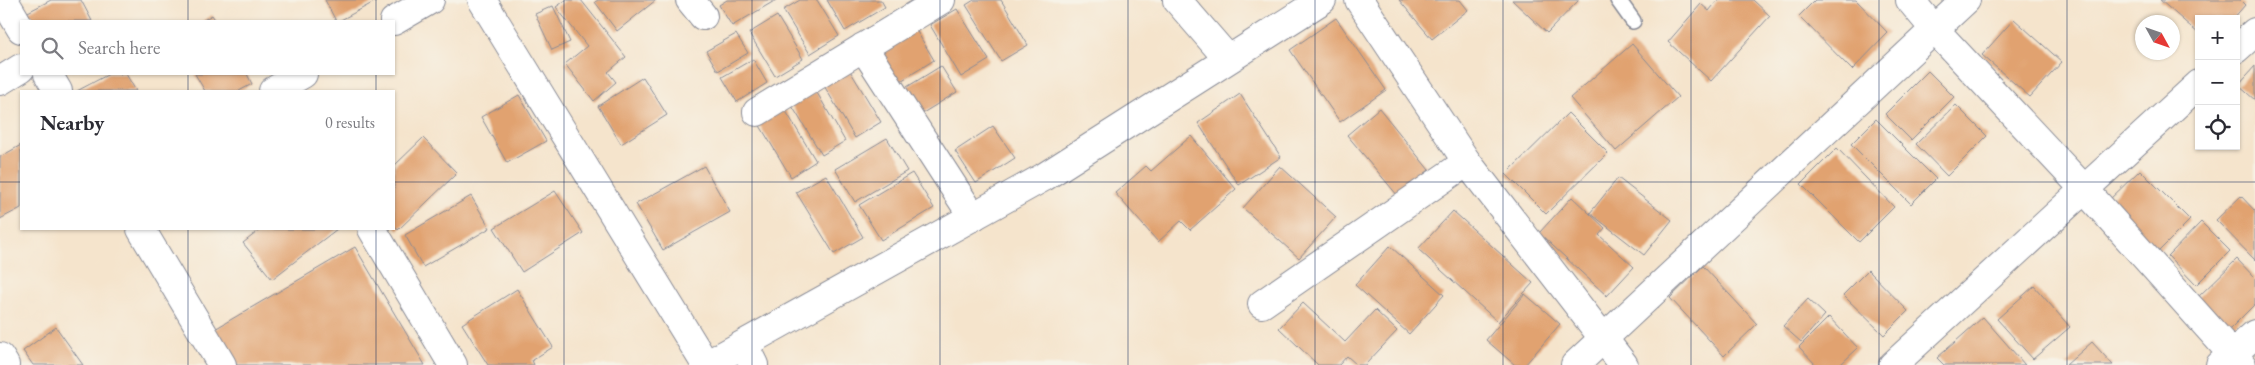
<!DOCTYPE html>
<meta charset="utf-8">
<style>
:root{--surface:#fff;--page:#f7f7f7;--text:#2b2b33;--muted:#7c7c81;--line:#e1e1e2}
body{margin:0;font-family:"EB Garamond",serif;background:var(--page);color:var(--text)}
.controls{position:absolute;right:15px;top:15px;display:grid;overflow:hidden;border-radius:0px;box-shadow:0 1px 4px #0004}
.controls button{width:45px;height:45px;display:grid;place-items:center;padding:0;border:0;border-bottom:1px solid var(--line);background:var(--surface);color:var(--text);font:25px sans-serif}
.compass{position:absolute;left:2135px;top:15px;width:45px;height:45px;border-radius:50%;background:var(--surface);box-shadow:0 1px 4px #0004;rotate:130deg}
.list{margin:0;padding:0;list-style:none}
h2{display:flex;justify-content:space-between;align-items:center;height:65px;margin:0;padding:0 20px;font-size:21px}
h2 small{font-size:16px;font-weight:400;color:var(--muted)}
.icon{flex:none;width:28px;height:28px;fill:none;stroke:currentColor;stroke-width:2;stroke-linecap:round;stroke-linejoin:round}
.map{position:relative;flex:none;width:2255px;height:365px;overflow:hidden}
.search{position:absolute;background:var(--surface);box-shadow:0 1px 4px #0004;left:20px;top:20px;width:375px;height:55px;display:flex;align-items:center;gap:12px;box-sizing:border-box;padding:0 18px;border-radius:0px;color:var(--muted);font-size:19px}
.panel{position:absolute;background:var(--surface);box-shadow:0 1px 4px #0004;left:20px;top:90px;width:375px;height:140px;border-radius:0px}
.map>svg:first-child{display:block}
.building{fill:#e1a26f}
.lines{fill:none;stroke-linecap:round;stroke-linejoin:round}
.service-casing{stroke:#888a95;stroke-width:18}
.minor-casing{stroke:#888a95;stroke-width:30}
.tertiary-casing{stroke:#888a95;stroke-width:30}
.service{stroke:#fff;stroke-width:15}
.minor{stroke:#fff;stroke-width:28}
.tertiary{stroke:#fff;stroke-width:28}
.grid{fill:none;stroke:#1b2f5e;stroke-width:1;stroke-opacity:0.55}
</style>
<div class="map">
<svg width="2255" height="365" viewBox="0 0 2255 365">
<rect width="100%" height="100%" fill="#f7f3e8"/>
<filter id="ink" filterUnits="userSpaceOnUse"><feTurbulence type="fractalNoise" baseFrequency=".02" numOctaves="2"/><feDisplacementMap in="SourceGraphic" scale="10" xChannelSelector="R" yChannelSelector="G"/><feConvolveMatrix kernelMatrix="1 2 1 2 8 2 1 2 1" color-interpolation-filters="sRGB"/></filter>
<filter id="wash" filterUnits="userSpaceOnUse"><feTurbulence type="fractalNoise" baseFrequency=".0096" numOctaves="4" result="noise"/><feDisplacementMap in="SourceGraphic" scale="20" xChannelSelector="R" yChannelSelector="G"/><feGaussianBlur stdDeviation="1.12" result="paint"/><feColorMatrix in="noise" values="0 0 0 0 0 0 0 0 0 0 0 0 0 0 0 0 0 1.4 0 .05"/><feComposite in="paint" operator="in"/></filter>
<g filter="url(#wash)">
<rect width="100%" height="100%" fill="#f5e4cc"/>
<g id="blocks">
<!-- building -->
<path class="building" d="M51 0H81L92 21H27L24 14Z
M325 0H378L339 21H336Z
M566 0H581L626 57 608 72 616 82 594 101 565 64 587 46 556 7Z
M598 0H656L617 31 595 2Z
M727 0H776L732 26 719 5Z
M800 0H817L839 36 810 54 783 10Z
M827 0H881L885 7 845 31Z
M974 0H1001L1028 45 1001 61 966 5Z
M1399 0H1460L1468 10 1432 39Z
M1512 0H1579L1547 33Z
M1718 0H1753L1770 16 1711 81 1668 42 1701 4 1709 11Z
M1815 0H1856L1888 33 1852 70 1799 16Z
M2160 0H2240L2245 5 2233 19H2199V34Z
M553 6 570 42 552 50 535 14Z
M957 9 989 60 961 77 930 25Z
M212 15 216 21H202Z
M777 16 803 59 775 76 749 33Z
M1336 18 1386 90 1340 122 1290 50Z
M2014 19 2062 62 2030 97 1982 55Z
M916 30 934 60 896 84 878 53Z
M736 34 748 53 718 71 706 51Z
M1632 44 1678 97 1616 151 1570 98Z
M753 59 767 83 737 102 722 77Z
M941 66 957 92 918 116 902 90Z
M2255 66V100L2238 85Z
M849 69 881 122 855 138 823 84Z
M1928 71 1954 97 1911 140 1885 114Z
M109 74H126L136 91H77Z
M195 74H247L252 84 239 91H205Z
M643 77 667 115 621 144 598 106Z
M816 91 845 141 822 155 792 106Z
M1240 94 1281 157 1239 185 1198 123Z
M519 95 546 141 507 163 481 117Z
M1956 105 1987 136 1947 176 1916 144Z
M784 108 816 161 791 177 759 124Z
M1379 108 1429 170 1398 196 1347 135Z
M1568 113 1608 153 1546 214 1506 174Z
M1876 119 1936 179 1911 204 1851 144Z
M993 126 1015 158 976 183 955 151Z
M1191 136 1236 189 1190 230 1181 221 1158 242 1115 193 1146 166 1151 171Z
M423 138 457 173 398 230 394 225V166Z
M887 138 907 171 855 202 835 169Z
M21 145V208L0 219V157Z
M1837 148 1894 207 1859 242 1801 184Z
M704 166 730 212 663 250 636 204Z
M1280 166 1336 217 1299 258 1243 208Z
M2140 170 2190 220 2156 254 2106 203Z
M912 173 934 208 881 240 859 205Z
M826 175 863 237 834 254 796 192Z
M1618 178 1672 220 1644 255 1590 213Z
M555 191 583 233 522 272 494 228Z
M471 196 490 228 423 267 405 235Z
M2241 196 2255 211V260L2216 220Z
M1572 197 1605 228 1599 235 1634 267 1607 296 1539 233Z
M1453 211 1533 283 1498 322 1418 249Z
M2201 222 2230 251 2196 285 2168 256Z
M261 229H337L272 279 243 243Z
M1390 246 1444 295 1409 334 1355 285Z
M355 247 425 365H227L208 333Z
M2237 259 2255 278V304L2228 331 2196 299Z
M1703 266 1757 324 1724 356 1670 298Z
M1868 270 1908 311 1884 335 1843 295Z
M2034 286 2070 327 2033 359 1997 319Z
M517 289 553 347 532 360 534 365H488L462 324Z
M1525 294 1560 324 1525 365H1515L1486 340Z
M1808 299 1825 315 1801 342 1783 326Z
M1303 303 1345 342 1375 310 1397 331 1365 365H1357L1347 356 1339 365H1318L1279 328Z
M1829 317 1858 348 1840 365H1816L1799 347Z
M1983 317 2025 365H1944L1937 358Z
M56 327 83 365H33L23 351Z
M2092 342 2113 365H2066Z"/>
</g>
</g>
<g filter="url(#ink)">
<use href="#blocks" fill-opacity="0" stroke="#888a95" stroke-width="1"/>
<g class="lines">
<defs>
<path id="service" d="M1618 0 1633 21"/>
<path id="minor" d="M4 0 21 29
M482 0 706 365
M690 0 703 16
M1177 0 1228 59
M1910 0 1935 30 2085 190 2242 365
M394 21 430 0
M863 47 973 217
M2236 49 2255 32
M48 74 58 91
M0 81 21 68
M273 91 303 74
M757 112 941 0
M141 229 222 365
M372 229 453 365
M1262 304 1467 162
M744 345 754 365
M0 357 5 365
M1575 365 1966 0
M1893 365 2199 84
M2220 365 2255 334"/>
<path id="tertiary" d="M1359 0 1467 162 1624 365
M706 365 1044 177 1322 0"/>
</defs>
<!-- service casing -->
<use href="#service" class="service-casing"/>
<!-- minor casing -->
<use href="#minor" class="minor-casing"/>
<!-- tertiary casing -->
<use href="#tertiary" class="tertiary-casing"/>
<!-- service -->
<use href="#service" class="service"/>
<!-- minor -->
<use href="#minor" class="minor"/>
<!-- tertiary -->
<use href="#tertiary" class="tertiary"/>
</g>
</g>
<!-- grid -->
<path class="grid" d="M188 0V21M376 0V21M564 0V365M752 0V365M940 0V365M1128 0V365M1315 0V365M1503 0V365M1691 0V365M1879 0V365M2067 0V365M188 74V91M376 74V91M0 182H21M394 182H2255M188 229V365M376 229V365"/>
</svg>
<div class="controls">
<button>+</button>
<button>−</button>
<button><svg class="icon" aria-label="locate" viewBox="0 0 24 24"><circle cx="12" cy="12" r="6"/><path d="M12 2v4M12 18v4M2 12h4M18 12h4"/></svg></button>
</div>
<svg class="compass" viewBox="-18 -18 36 36"><path d="M0-13l5 13h-10z" fill="#e53935"/><path d="M0 13l5-13h-10z" fill="#7c7c81"/></svg>
<div class="search"><svg class="icon" aria-label="search" viewBox="0 0 24 24"><circle cx="10" cy="10" r="6"/><path d="M15 15l6 6"/></svg>Search here</div>
<section class="panel">
<h2>Nearby<small>0 results</small></h2>
<ul class="list">
</ul>
</section>
</div>
